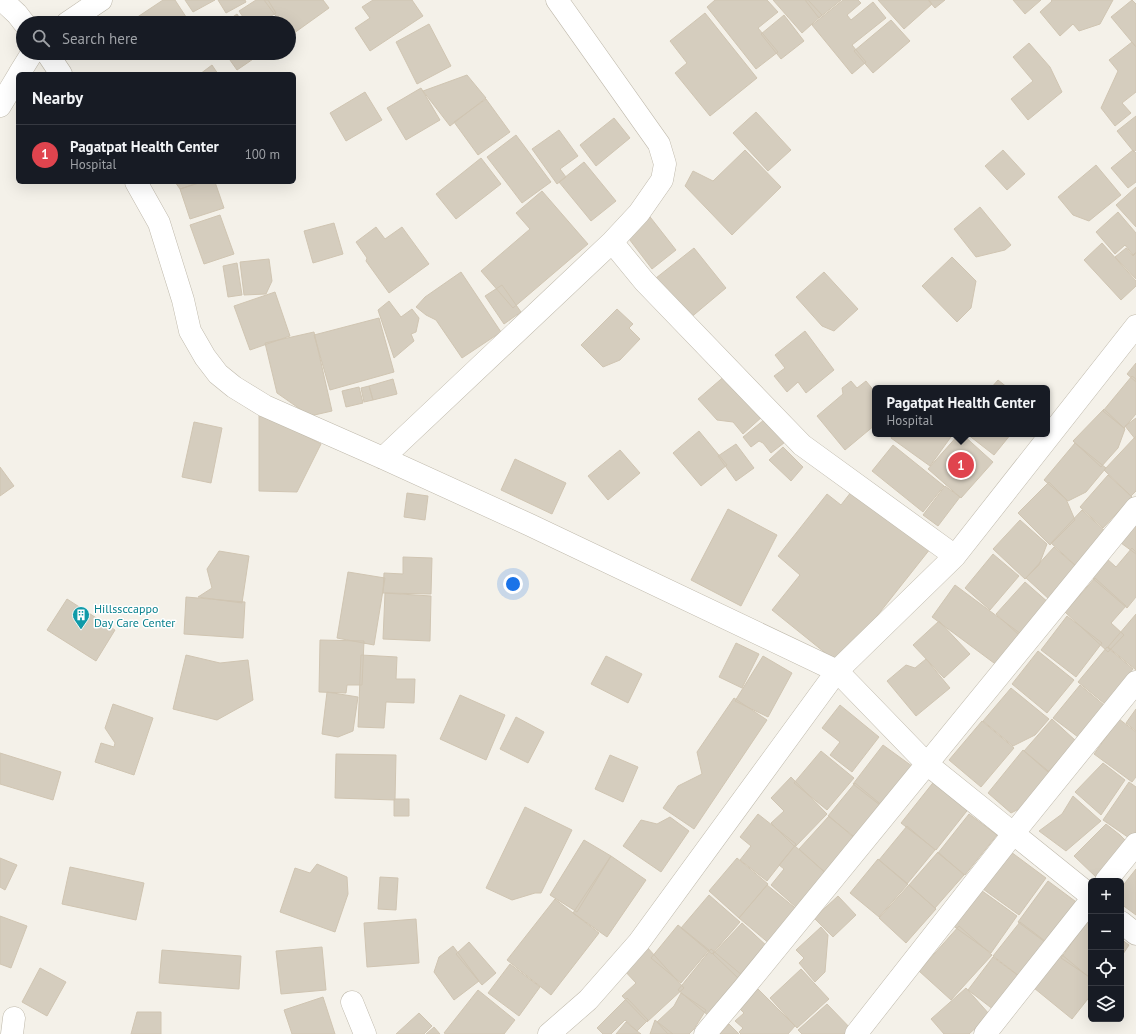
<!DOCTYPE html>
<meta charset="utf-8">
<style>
:root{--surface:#171b24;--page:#20242c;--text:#f1f3f6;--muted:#9ea1a6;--line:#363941;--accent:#f24b21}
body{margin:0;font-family:"PT Sans",sans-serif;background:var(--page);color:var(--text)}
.controls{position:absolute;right:12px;bottom:12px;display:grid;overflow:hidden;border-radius:6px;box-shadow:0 4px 16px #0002}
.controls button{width:36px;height:36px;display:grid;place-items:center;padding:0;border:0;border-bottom:1px solid var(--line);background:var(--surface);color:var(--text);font:20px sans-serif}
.you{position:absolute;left:513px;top:584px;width:14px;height:14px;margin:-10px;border:3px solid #fff;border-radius:50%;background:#1a73e8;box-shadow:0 0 0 6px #1a73e833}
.badge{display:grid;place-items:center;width:26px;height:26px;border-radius:50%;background:var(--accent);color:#fff;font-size:13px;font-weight:700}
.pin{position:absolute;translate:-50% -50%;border:2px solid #fff;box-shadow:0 1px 4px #0006}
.popup{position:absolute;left:872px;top:385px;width:178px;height:52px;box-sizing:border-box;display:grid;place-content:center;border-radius:6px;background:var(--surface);filter:drop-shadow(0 1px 3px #0005);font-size:13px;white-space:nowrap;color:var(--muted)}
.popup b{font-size:15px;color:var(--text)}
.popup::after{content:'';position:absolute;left:50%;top:100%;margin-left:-8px;border:8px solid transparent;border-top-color:var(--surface)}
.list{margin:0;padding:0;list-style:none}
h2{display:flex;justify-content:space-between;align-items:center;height:52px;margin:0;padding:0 16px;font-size:17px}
h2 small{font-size:13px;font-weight:400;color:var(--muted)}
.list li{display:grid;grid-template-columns:26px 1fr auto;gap:12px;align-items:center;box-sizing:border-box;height:60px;padding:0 16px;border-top:1px solid var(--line)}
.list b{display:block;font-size:15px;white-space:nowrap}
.list p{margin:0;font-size:13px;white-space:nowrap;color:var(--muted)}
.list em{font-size:13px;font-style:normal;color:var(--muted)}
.icon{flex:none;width:22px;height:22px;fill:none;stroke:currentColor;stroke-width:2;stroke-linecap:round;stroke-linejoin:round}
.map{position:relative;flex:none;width:1136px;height:1034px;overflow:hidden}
.search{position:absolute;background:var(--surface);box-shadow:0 4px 16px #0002;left:16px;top:16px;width:280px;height:44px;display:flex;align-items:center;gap:10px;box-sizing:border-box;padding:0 14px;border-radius:22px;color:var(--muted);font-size:15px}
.panel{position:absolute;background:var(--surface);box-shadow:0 4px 16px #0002;left:16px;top:72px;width:280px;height:112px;border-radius:6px}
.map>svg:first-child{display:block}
.building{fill:#d5cdbe;stroke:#d0c5b2}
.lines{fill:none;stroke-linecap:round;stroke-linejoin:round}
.minor-casing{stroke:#bfb9ab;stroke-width:23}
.minor{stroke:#fff;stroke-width:22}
.labels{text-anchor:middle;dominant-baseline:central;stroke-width:3;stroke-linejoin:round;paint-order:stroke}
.culture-label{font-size:12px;fill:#0d838f;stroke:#fff;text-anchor:start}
</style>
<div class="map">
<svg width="1136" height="1034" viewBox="0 0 1136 1034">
<rect width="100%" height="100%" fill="#f4f1e9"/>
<!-- building -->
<path class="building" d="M163 0H175L190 23H140L136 18Z
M185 0H215L193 12Z
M218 0H245L246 2 226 13Z
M256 0H268L276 13 260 23H247L239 11Z
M264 0H323L329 8 290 36 289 34V23H281Z
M373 0H412L423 16 370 51 355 28 370 18 362 7Z
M715 0H767L778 12 758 28 778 52 756 69 707 7Z
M773 0H808L822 15 802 33Z
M805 0H841L819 18Z
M843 0H858L861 3 847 15 851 20 873 2 886 18 852 45 866 62 852 74 812 25Z
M878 0H929L932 4 904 29Z
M928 0H945L935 8Z
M1013 0H1041L1025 14Z
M1051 0H1113L1100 24 1079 31 1073 24 1060 36 1040 12 1052 1Z
M1132 0 1136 4V47L1111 17Z
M705 13 757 78 710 116 675 73 687 63 670 41Z
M237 14 243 23H224Z
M784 15 804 41 781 59 761 34Z
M891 20 910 41 873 73 854 51Z
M429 24 451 66 417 84 396 42Z
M1132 42 1136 47V92L1122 103 1131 113 1115 126 1101 108 1118 71 1109 60Z
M1029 43 1050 67 1062 92 1028 120 1011 99 1033 81 1013 57Z
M225 53H262L237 70Z
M212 65 218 74H200Z
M467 75 486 98 450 126 423 91Z
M421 88 440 120 406 140 387 108Z
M365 92 382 120 346 141 330 113Z
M486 99 510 132 478 155 454 122Z
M756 112 791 150 768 171 733 133Z
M1136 116V150L1134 152 1117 131Z
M614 118 630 138 596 166 580 145Z
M559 130 578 156 560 169 566 177 557 184 532 149Z
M516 135 551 182 522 203 487 157Z
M745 150 781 187 732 235 685 186 693 171 713 181Z
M1003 150 1025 174 1007 190 985 166Z
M1133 150 1136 153V182L1128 188 1111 168Z
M481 158 501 184 456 219 436 194Z
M584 162 616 201 591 221 559 182Z
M1096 165 1121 195 1089 221 1073 215 1058 197Z
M175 182H201L180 189Z
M202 182H215L224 208 190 219 180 189Z
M1136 187V227L1116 205Z
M542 191 588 244 513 308 481 271 530 229 516 213Z
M980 207 1011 245 1005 250 976 257 954 229Z
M1118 212 1136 233V252L1133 255 1125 245 1115 254 1096 232Z
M647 213 676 250 652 269 623 231Z
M220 215 234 254 204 264 190 225Z
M334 223 343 254 313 263 304 231Z
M376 227 385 239 402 227 429 264 389 293 366 261 367 258 356 242Z
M1102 243 1136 281V286L1121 300 1084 260Z
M694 248 726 288 689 319 656 278Z
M1126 248 1133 256 1136 253V279L1115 257Z
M952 257 976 281 971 308 957 322 922 286Z
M269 259 272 281 266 294 244 295 240 262Z
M237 263 242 295 228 297 223 266Z
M461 272 501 332 462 358 436 320 426 315 416 307 425 297Z
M824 272 858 309 834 331 822 326 796 297Z
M502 285 521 312 504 324 485 296Z
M275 292 290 336 250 350 234 306Z
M389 301 401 317 412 309 419 318 416 332 411 334 414 341 394 358 378 310Z
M617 309 633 324 629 328 640 339 620 360 603 367 581 345Z
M379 318 394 372 330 390 314 335Z
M805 331 834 370 806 393 798 382 787 392 774 376 785 368 775 355Z
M314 332 332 411 310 416 277 393 265 343Z
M1136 363V382L1127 374Z
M727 374 763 416 743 434 733 422 717 420 698 399Z
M1132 376 1136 379V414L1124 428 1103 411Z
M393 379 397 394 373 400 369 386Z
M998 380 1008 388H991Z
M851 381 857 388 866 381 875 392V425L845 450 817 416 843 394 842 388Z
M369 386 373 400 364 402 361 388Z
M359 387 363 403 346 407 342 391Z
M1104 409 1125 429 1118 448 1101 467 1073 441Z
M259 412 321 444 297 492 259 491Z
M770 415 789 439 771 453 763 443 759 441 751 447 743 437Z
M1136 418V440L1125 426Z
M194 422 222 428 211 483 182 477Z
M699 431 727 465 701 486 673 453Z
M893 434H953L930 466 891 438Z
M959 434H962L993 462 961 498 928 469Z
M967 434H1011L994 455Z
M1136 436V491L1131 496 1104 470Z
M1075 443 1106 468 1086 492 1068 501 1044 480Z
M736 444 754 468 736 481 718 456Z
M893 445 944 486 923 512 872 471Z
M783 447 803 467 791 481 769 460Z
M620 450 640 473 608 500 588 476Z
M515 459 566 483 552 514 501 490Z
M0 467 14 486 0 496Z
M1108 475 1132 497 1103 528 1080 507Z
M1049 482 1066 499 1075 520 1050 545 1018 513Z
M858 483 934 544 839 664 772 610 800 575 778 556 827 494 841 505Z
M945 486 960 497 938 526 923 515Z
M407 493 428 496 425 520 404 517Z
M728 509 777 535 741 606 691 580Z
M1082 510 1106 532 1075 565 1051 543Z
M1020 520 1047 544 1039 565 1025 579 993 549Z
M1136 523V554L1121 543Z
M1054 547 1078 568 1050 600 1026 578Z
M1132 548 1136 552V597L1127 608 1090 576 1106 558 1116 567Z
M219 551 249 556 242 603 198 597 212 588 207 569Z
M993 554 1019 576 990 610 965 588Z
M403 557 432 558 431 594 383 593 384 573 403 574Z
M348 572 385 578 374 645 337 638Z
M1095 578 1126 606 1111 623 1124 635 1108 652 1065 612Z
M1025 582 1049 603 1020 636 996 614Z
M955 585 1021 634 998 666 932 617Z
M385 593 431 596 430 641 383 639Z
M186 597 245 602 243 638 184 634Z
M67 599 115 630 96 661 47 630Z
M1136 614V670L1108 647Z
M1067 616 1102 643 1076 677 1041 650Z
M939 621 970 654 944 678 913 645Z
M320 640 364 641 362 685H347L346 693 319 692Z
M736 643 759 654 742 688 719 677Z
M1107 647 1133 669 1105 704 1078 682Z
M1038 651 1074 680 1047 713 1012 684Z
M186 655 220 663 248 660 253 700 217 720 173 709Z
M361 655 397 657 396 679H415L414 703 386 702 384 728 358 727Z
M606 656 642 674 628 703 591 684Z
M763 656 792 673 768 717 735 701Z
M926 659 950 688 916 716 887 681 906 665 915 668Z
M1080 685 1104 705 1078 737 1053 718Z
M1011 688 1049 719 1035 735 1013 746 983 721Z
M327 692 358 697 353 731 338 737 322 734Z
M460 695 505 715 486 760 440 739Z
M734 698 767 720 694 829 663 808 678 786 702 774 697 752Z
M113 704 153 718 134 775 95 762 101 743 114 747 115 743 105 728Z
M840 705 879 737 852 772 830 755 840 742 822 728Z
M1136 709V731L1126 723Z
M516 717 544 732 528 763 500 749Z
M1052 719 1076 741 1048 772 1024 751Z
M1119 719 1136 732V777L1132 782 1094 754Z
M982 721 1014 748 981 787 949 760Z
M883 745 916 769 885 809 853 784Z
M1023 750 1053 775 1027 805 1011 813 988 793Z
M821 751 854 778 827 810 794 783Z
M0 753 61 772 53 800 0 784Z
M336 754 396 755 395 800 335 798Z
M610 755 638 767 623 802 595 789Z
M1103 763 1125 780 1101 815 1075 792Z
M791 777 827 814 795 847 771 823 784 811 771 798Z
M936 779 970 807 936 850 901 823Z
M1129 782 1136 787V841L1135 842 1103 820Z
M855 783 884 807 857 839 828 816Z
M1073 796 1101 821 1066 851 1039 831 1062 814Z
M394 799H409V816H394Z
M525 807 572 830 541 893H535L512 900 486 888Z
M758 814 796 844 767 881 740 860 751 846 740 837Z
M969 814 997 835 965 875 938 853Z
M829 816 860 843 830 877 799 849Z
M670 817 689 831 661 872 623 846 641 820 657 824Z
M1106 824 1120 835 1130 845 1097 878 1074 856Z
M907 826 935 850 907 884 879 860Z
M584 840 611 856 577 912 550 895Z
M795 846 828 875 798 909 771 885 784 869 779 865Z
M938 852 964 875 935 908 909 885Z
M1011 852 1046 878 1019 915 983 889Z
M611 856 646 880 607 937 573 913Z
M0 858 17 865 5 890 0 887Z
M737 858 768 884 739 918 709 891Z
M878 859 908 884 879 917 850 893Z
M317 864 347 877 348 894 335 932 280 912 295 868 310 873Z
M70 867 144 883 136 920 62 904Z
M1136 869V915L1121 904V888Z
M380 877 398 878 396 910 378 909Z
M1048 881 1079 904 1049 945 1018 922Z
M767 885 799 911 771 945 739 918Z
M909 885 936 909 906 943 879 918Z
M978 888 1017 916 991 953 952 925Z
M709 895 740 922 712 954 681 928Z
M838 896 856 915 833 937 814 918Z
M555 899 599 933 551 995 507 960Z
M0 916 27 926 11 968 0 964Z
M1090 917 1091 918V978L1061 958Z
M416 919 419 963 367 967 364 923Z
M1020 922 1049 944 1023 979 993 956Z
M742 923 768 947 738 978 713 954Z
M678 925 709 950 681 983 651 958Z
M959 926 992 955 951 1000 919 971Z
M821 927 828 935 825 972 815 982 799 963 804 958 796 950Z
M1121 939 1129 945 1121 957Z
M469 942 496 973 482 985 456 954Z
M453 946 479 981 454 1000 434 972 439 957Z
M646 946 684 988 647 1022 622 996 636 983 622 968Z
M322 947 326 990 281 994 276 951Z
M711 949 743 976 710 1017 678 990Z
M162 950 241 956 239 989 159 983Z
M1061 954 1091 979V995L1072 1019 1034 988Z
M993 957 1020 977 994 1010 968 990Z
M510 964 540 987 519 1016 488 993Z
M40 968 66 982 47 1016 22 1002Z
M801 969 829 999 797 1028 770 998Z
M756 987 795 1026 788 1034H741L739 1032 743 1028 735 1021 744 1013 736 1005Z
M966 988 990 1015 969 1034H944L931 1019Z
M478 990 515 1020 504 1034H446L444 1033Z
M681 993 706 1010 694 1029 689 1034H668L657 1022 674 1006Z
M323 997 335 1034H292L284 1010Z
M627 998 648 1020 637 1031 625 1020 611 1034H603L597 1028Z
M827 1004 856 1034H802L798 1030Z
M137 1012H161V1034H131Z
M419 1013 432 1026 424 1034H396Z
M655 1020 673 1034H650Z
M626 1022 637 1031 641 1034H616Z
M729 1024 739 1034H720Z
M434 1027 440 1034H426Z"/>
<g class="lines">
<defs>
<path id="minor" d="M2 0 17 14 24 23
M557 0 659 144 665 164 662 180 639 213 612 242
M67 23 101 0
M47 53 61 74
M19 74 32 53
M0 106 18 76
M136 182 159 223 183 300 190 331 205 357 218 374 234 387 265 406 383 458 530 525 837 671 927 764 1091 896
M383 458 612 242 644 281 802 445 955 556
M1106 881 1136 844
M1121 922 1136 934
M352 1002 365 1034
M12 1034 14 1018
M549 1034 588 1000 639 942 837 671 955 556 1136 326
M705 1034 743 989 1136 508
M856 1034 1013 834 1136 682
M985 1034 1091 900"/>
</defs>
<!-- minor casing -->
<use href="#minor" class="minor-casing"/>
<!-- minor -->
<use href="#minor" class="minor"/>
</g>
<!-- icons -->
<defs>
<symbol id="building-pin" viewBox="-11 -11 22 30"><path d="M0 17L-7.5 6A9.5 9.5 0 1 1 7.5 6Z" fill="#0f9aa8" stroke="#fff"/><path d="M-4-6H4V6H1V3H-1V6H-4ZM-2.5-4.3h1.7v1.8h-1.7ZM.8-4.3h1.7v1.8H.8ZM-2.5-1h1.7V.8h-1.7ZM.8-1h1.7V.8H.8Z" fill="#fff"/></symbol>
</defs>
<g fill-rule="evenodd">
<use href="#building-pin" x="71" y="605" width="20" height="27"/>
</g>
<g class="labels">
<!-- culture labels -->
<g class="culture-label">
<text x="94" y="608">Hillssccappo<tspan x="94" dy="14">Day Care Center</tspan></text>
</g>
</g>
</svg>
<div class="controls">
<button>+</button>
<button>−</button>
<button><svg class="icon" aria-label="locate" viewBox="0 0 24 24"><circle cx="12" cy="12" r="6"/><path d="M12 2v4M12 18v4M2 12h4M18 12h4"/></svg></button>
<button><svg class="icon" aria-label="layers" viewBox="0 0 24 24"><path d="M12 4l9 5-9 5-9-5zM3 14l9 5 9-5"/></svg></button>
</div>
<div class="you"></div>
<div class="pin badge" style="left:961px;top:465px;background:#e0444e">1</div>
<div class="popup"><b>Pagatpat Health Center</b>Hospital</div>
<div class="search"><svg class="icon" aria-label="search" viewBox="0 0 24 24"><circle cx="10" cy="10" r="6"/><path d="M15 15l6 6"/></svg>Search here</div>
<section class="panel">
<h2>Nearby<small></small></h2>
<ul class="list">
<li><span class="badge" style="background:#e0444e">1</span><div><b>Pagatpat Health Center</b><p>Hospital</p></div><em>100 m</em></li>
</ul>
</section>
</div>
